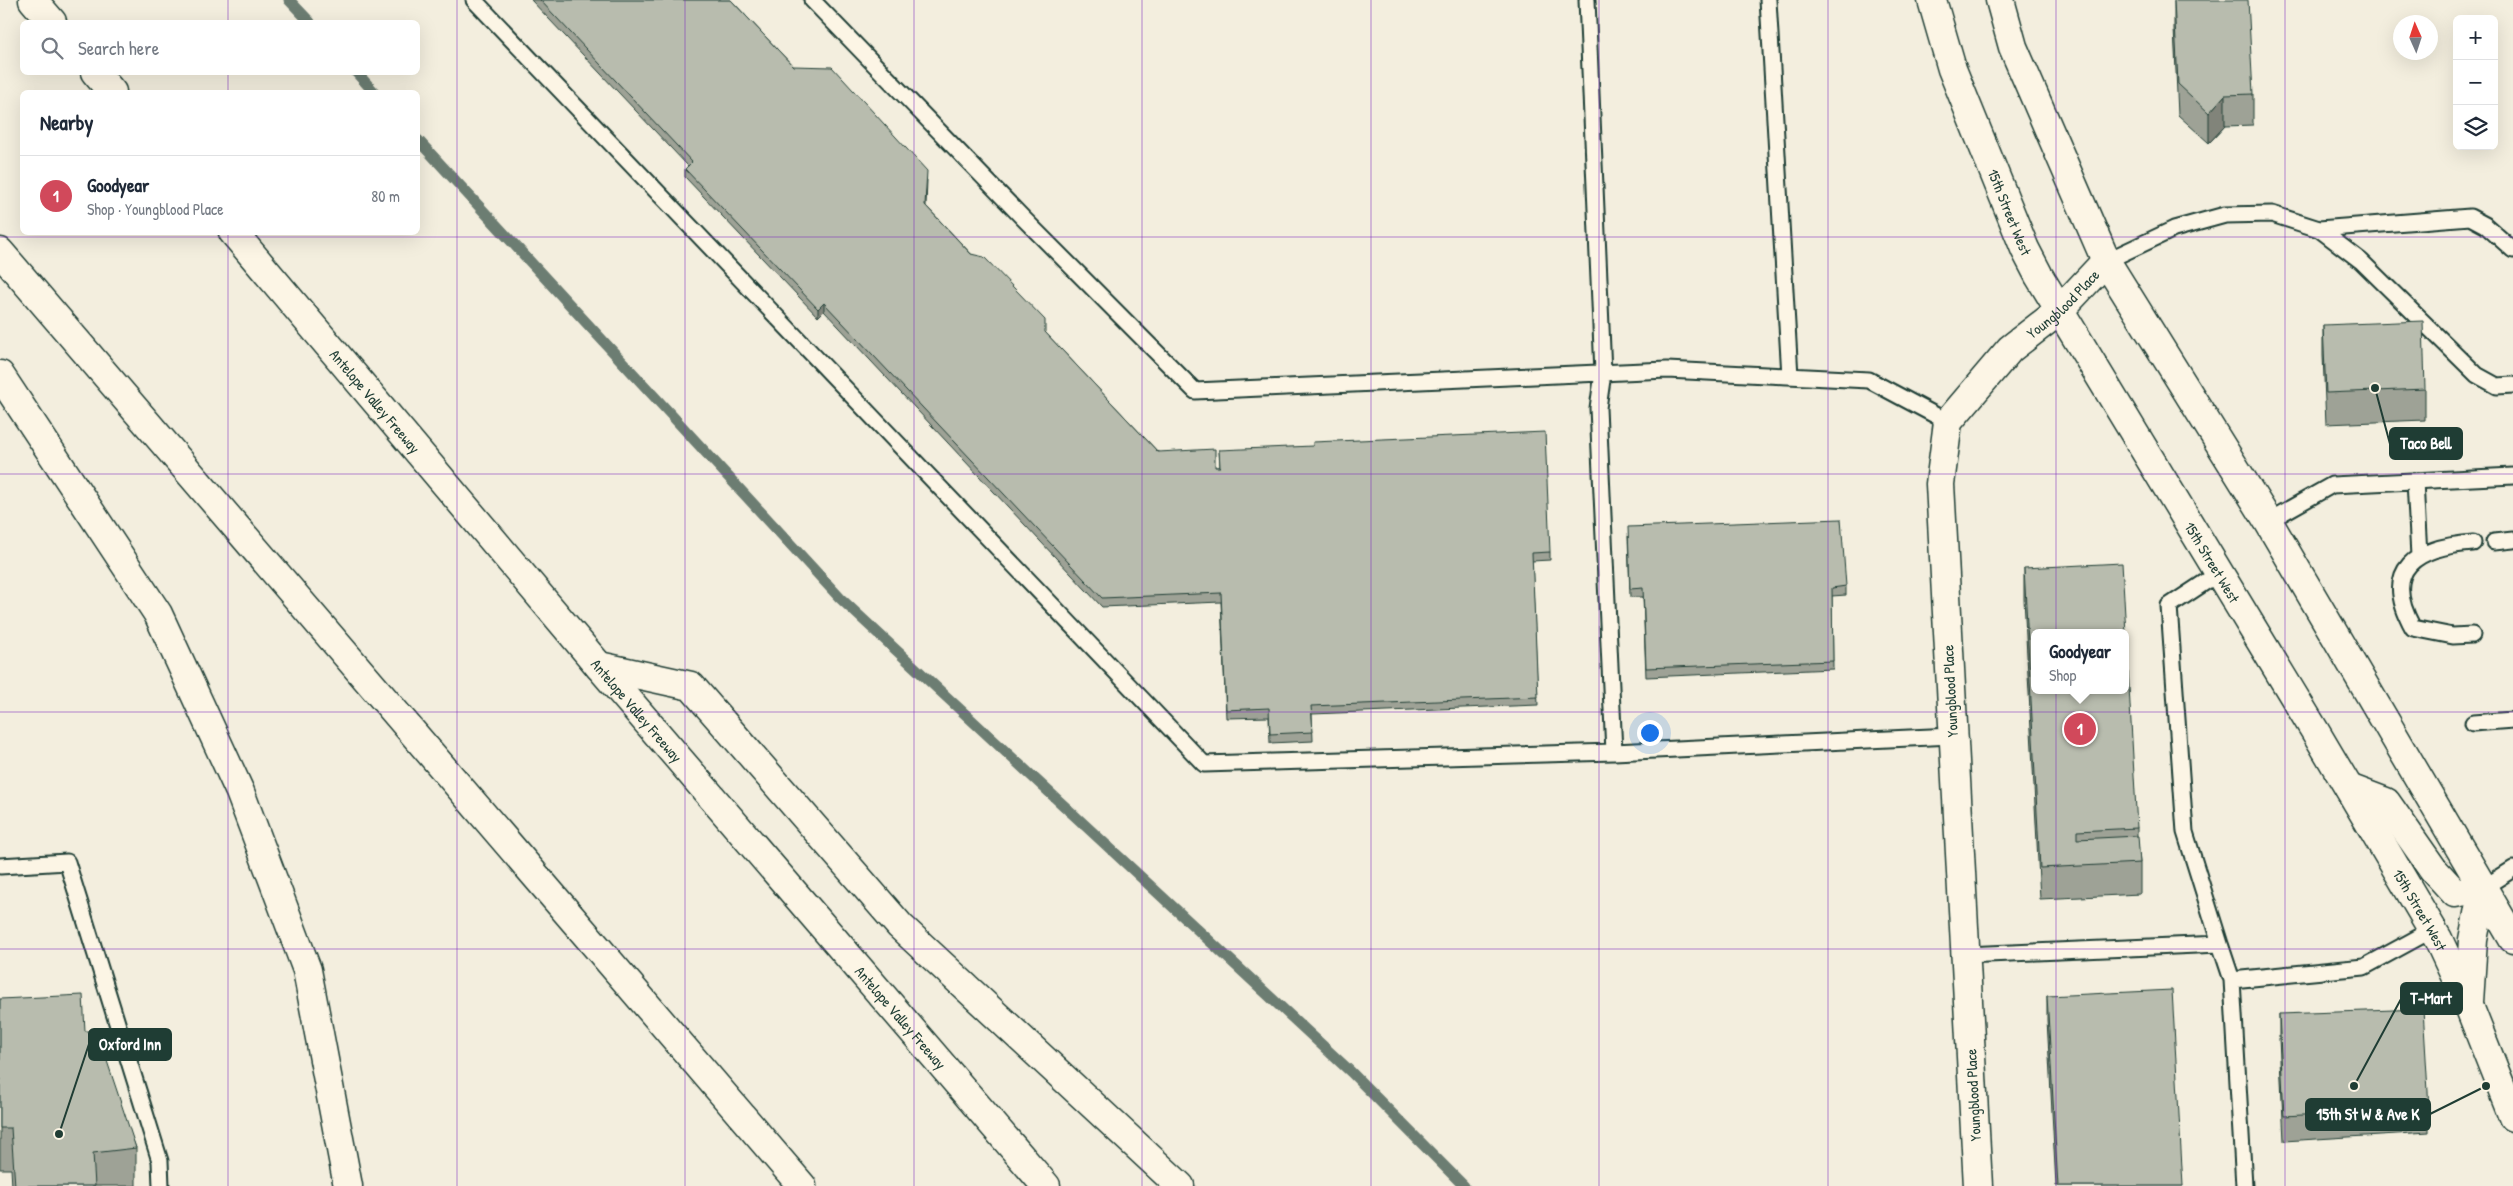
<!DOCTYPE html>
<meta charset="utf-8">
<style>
:root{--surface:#fff;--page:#f2f2f3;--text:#1f2937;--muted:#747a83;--line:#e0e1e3;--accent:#d1495b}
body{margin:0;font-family:"Patrick Hand",sans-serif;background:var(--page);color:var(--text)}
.controls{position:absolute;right:15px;top:15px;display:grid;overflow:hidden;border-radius:8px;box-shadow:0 5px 20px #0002}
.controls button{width:45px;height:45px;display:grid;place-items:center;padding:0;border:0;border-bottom:1px solid var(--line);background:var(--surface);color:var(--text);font:25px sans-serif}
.compass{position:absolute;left:2393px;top:15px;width:45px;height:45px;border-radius:50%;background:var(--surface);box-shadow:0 5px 20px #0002;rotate:357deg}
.you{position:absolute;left:1649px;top:732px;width:18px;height:18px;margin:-12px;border:4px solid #fff;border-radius:50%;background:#1a73e8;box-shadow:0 0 0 8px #1a73e833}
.badge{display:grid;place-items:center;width:32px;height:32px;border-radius:50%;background:var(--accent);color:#fff;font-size:16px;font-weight:700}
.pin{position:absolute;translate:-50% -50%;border:2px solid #fff;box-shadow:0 1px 5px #0006}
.popup{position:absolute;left:2031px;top:629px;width:98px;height:65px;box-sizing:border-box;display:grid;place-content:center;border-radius:8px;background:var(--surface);filter:drop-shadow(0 1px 4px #0005);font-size:16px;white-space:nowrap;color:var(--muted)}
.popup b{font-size:19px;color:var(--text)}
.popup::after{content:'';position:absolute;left:50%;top:100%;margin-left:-10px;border:10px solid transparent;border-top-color:var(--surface)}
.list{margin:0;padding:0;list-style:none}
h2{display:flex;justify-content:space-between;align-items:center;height:65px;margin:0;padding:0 20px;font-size:21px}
h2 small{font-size:16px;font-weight:400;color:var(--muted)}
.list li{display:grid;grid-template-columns:32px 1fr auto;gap:15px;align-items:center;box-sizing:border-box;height:80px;padding:0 20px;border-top:1px solid var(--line)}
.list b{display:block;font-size:19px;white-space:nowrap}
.list p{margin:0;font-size:16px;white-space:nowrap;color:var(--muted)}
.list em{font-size:16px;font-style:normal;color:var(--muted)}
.icon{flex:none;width:28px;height:28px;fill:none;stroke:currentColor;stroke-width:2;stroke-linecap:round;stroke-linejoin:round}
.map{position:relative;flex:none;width:2513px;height:1186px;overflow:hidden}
.search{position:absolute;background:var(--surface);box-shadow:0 5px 20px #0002;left:20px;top:20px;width:400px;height:55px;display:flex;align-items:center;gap:12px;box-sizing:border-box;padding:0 18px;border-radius:8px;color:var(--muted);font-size:19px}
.panel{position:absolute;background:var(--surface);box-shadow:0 5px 20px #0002;left:20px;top:90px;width:400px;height:145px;border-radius:8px}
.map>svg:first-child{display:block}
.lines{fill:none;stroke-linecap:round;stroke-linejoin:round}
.stream{stroke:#6c7d72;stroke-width:11}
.lane-casing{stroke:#1f3d34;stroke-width:19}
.street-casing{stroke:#1f3d34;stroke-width:31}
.secondary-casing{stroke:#1f3d34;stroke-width:31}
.highway-casing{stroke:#1f3d34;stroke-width:31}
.lane{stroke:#fcf5e5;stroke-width:15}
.street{stroke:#fcf5e5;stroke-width:28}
.secondary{stroke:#fcf5e5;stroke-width:28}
.highway{stroke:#fcf5e5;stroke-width:28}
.wall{fill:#9ea296;stroke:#1f3d34}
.shaded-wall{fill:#81847a;stroke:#1f3d34}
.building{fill:#b8bcae;stroke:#1f3d34;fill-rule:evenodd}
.grid{fill:none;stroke:#7b2cbf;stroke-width:1;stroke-opacity:0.55}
.labels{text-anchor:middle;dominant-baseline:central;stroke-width:4;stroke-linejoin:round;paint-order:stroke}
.street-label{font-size:15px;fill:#1f3d34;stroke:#fcf5e5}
.leader{fill:none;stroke:#1f3d34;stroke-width:2}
.callout-dot{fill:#1f3d34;stroke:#fcf5e5;stroke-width:2}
.callout{fill:#1f3d34;stroke:#1f3d34;stroke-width:2}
.callout-label{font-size:16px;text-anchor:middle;font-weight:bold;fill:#fff}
</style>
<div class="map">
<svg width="2513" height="1186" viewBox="0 0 2513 1186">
<rect width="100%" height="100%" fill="#f3eede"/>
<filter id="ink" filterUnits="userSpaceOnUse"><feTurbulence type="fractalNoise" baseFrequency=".02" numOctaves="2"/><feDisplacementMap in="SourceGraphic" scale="10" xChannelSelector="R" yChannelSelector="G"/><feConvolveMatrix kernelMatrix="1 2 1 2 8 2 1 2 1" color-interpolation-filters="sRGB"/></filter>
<g filter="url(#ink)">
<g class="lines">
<!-- stream -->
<path class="stream" d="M289 0 310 22
M356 72 374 92
M418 140 840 598 1351 1072 1464 1186"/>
<defs>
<path id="lane" d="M474 0 1204 764 1614 752 1952 736
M812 0 1023 218 1195 391 1667 370 1869 380 1948 422
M1587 0 1603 373 1598 408 1614 752
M1768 0 1790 376
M2319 229 2470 217 2485 225 2513 250
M2106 261 2174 229 2225 215 2272 214 2319 229 2361 261 2477 375 2497 386 2513 385
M2415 481 2419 556
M2268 521 2332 485 2513 476
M2494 542 2513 540
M2219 573 2169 606 2185 832 2220 944
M2472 635 2453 636 2413 628C2380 568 2417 547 2473 543
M2473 723 2513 720
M0 866 67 862 160 1161 161 1186
M2483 888 2513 869
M1965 955 2220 944 2232 980 2244 1186
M2232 980 2364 967 2432 930"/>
<g id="street">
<path id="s1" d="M1978 1186 1940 484 1948 422 2010 349 2059 311 2106 261"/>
</g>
<g id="secondary">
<path id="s2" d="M1932 0 1952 69 2025 249 2039 276 2315 731 2438 939 2469 1006 2513 1117"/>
<path d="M2000 0 2013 47 2106 261 2268 521 2513 939"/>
<path d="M2349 788 2386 802 2433 869 2455 893 2483 888"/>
<path d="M2469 1002 2473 940 2483 888"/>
</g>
<g id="highway">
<path d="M33 0 52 22"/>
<path d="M95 72 112 92"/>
<path id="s3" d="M233 232 599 666 1046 1186"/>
<path d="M0 252 802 1186"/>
<path d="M0 375 158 614 240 792 307 970 348 1186"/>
<path d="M599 666 691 686 900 926 1180 1186"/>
</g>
</defs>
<!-- lane casing -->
<use href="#lane" class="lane-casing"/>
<!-- street casing -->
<use href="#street" class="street-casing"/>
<!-- secondary casing -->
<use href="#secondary" class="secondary-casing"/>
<!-- highway casing -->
<use href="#highway" class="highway-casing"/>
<!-- lane -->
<use href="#lane" class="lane"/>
<!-- street -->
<use href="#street" class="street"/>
<!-- secondary -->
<use href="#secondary" class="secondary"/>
<!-- highway -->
<use href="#highway" class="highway"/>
</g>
<!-- wall -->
<path class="wall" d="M531 0H731L793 66 927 180 926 206 1158 452 1215 467H1220L1219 450 1550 552V560L1532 561 1538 705 1312 714 1313 741 1270 743 1269 717 1226 718 1221 602 1102 607 824 311 818 317 685 177V169L688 166Z
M2174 0 2253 94V125L2225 126 2209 143 2178 115 2174 29Z
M2323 325 2425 389V420L2326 424 2323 356Z
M1628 536 1846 586V595L1832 596 1833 669 1646 677 1643 597H1630Z
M2024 568 2137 828V836L2140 863V894L2040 899 2024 599Z
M2047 996 2183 1186H2056L2047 1020Z
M0 999 85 1031 101 1056 136 1148V1186H12L11 1169H0Z
M2279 1014 2429 1108V1132L2284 1141 2279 1039Z"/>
<!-- shaded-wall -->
<path class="shaded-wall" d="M2225 95V126L2209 143V113Z
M824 303V311L818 317V309Z"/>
<!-- building -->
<path class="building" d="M540 0H731L793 66 832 67 927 171 925 205 971 254 984 257 1045 320V332L1158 452 1215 449V467H1220L1219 450 1313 446V442L1545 432 1550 552 1532 553 1538 697 1311 706 1313 732 1270 734 1269 708 1226 710 1221 593 1102 598 824 303 818 309 685 169 692 162Z
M2174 0H2248L2253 94 2225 95 2209 113 2178 84Z
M2423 321 2425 389 2326 393 2323 325Z
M1841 519 1846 586 1832 588 1833 661 1646 668 1643 588 1630 589 1628 527Z
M2122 563 2137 828 2077 831V839L2138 836 2140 863 2040 868 2024 568ZM2035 633H2125V690H2035Z
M2172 990 2183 1186H2058L2047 996Z
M83 995 85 1031H95V1047H101V1056L106 1058 136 1148 93 1153 95 1186H15L11 1128H0V999Z
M2423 1009 2429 1108 2284 1116 2279 1014Z"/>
</g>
<!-- grid -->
<path class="grid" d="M228 0V22M457 0V1186M685 0V1186M914 0V1186M1142 0V1186M1371 0V1186M1599 0V1186M1828 0V1186M2056 0V1186M2285 0V1186M228 72V92M228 232V1186M0 237H2513M0 474H2513M0 712H2513M0 949H2513"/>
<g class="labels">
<!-- street labels -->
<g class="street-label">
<text stroke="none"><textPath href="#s2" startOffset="226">15th Street West</textPath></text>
<text stroke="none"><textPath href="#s1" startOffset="931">Youngblood Place</textPath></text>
<text stroke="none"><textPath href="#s3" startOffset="221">Antelope Valley Freeway</textPath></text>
<text stroke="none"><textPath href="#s2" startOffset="631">15th Street West</textPath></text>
<text transform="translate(1950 691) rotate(-93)">Youngblood Place</text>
<text stroke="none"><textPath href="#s3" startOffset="626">Antelope Valley Freeway</textPath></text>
<text stroke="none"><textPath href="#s2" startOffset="1036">15th Street West</textPath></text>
<text stroke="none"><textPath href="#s3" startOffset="1031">Antelope Valley Freeway</textPath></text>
<text transform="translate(1973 1095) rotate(-93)">Youngblood Place</text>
</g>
</g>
<!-- callouts -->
<path class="leader" d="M2375 388L2390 444M2354 1086L2401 999M59 1134L89 1044M2486 1086L2430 1114"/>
<g class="callout-dot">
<circle cx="2375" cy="388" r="5"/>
<circle cx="2354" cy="1086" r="5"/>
<circle cx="59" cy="1134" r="5"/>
<circle cx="2486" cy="1086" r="5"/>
</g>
<g class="callout">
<rect x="2390" y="428" width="72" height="31" rx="5"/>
<rect x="2401" y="983" width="61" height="31" rx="5"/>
<rect x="89" y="1029" width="82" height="31" rx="5"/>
<rect x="2306" y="1099" width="124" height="31" rx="5"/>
</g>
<g class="callout-label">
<text x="2426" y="449">Taco Bell</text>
<text x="2431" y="1004">T-Mart</text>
<text x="130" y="1050">Oxford Inn</text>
<text x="2368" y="1120">15th St W &amp; Ave K</text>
</g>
</svg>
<div class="controls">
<button>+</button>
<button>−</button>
<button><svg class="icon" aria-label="layers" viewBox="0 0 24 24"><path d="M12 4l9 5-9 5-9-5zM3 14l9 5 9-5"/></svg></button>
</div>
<svg class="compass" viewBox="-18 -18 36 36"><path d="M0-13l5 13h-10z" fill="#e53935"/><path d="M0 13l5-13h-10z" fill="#747a83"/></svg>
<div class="you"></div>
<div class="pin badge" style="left:2080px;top:729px">1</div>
<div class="popup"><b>Goodyear</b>Shop</div>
<div class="search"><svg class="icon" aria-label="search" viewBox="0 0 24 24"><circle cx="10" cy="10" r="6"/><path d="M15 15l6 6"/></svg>Search here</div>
<section class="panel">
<h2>Nearby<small></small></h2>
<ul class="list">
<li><span class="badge">1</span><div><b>Goodyear</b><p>Shop · Youngblood Place</p></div><em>80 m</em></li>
</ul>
</section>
</div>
